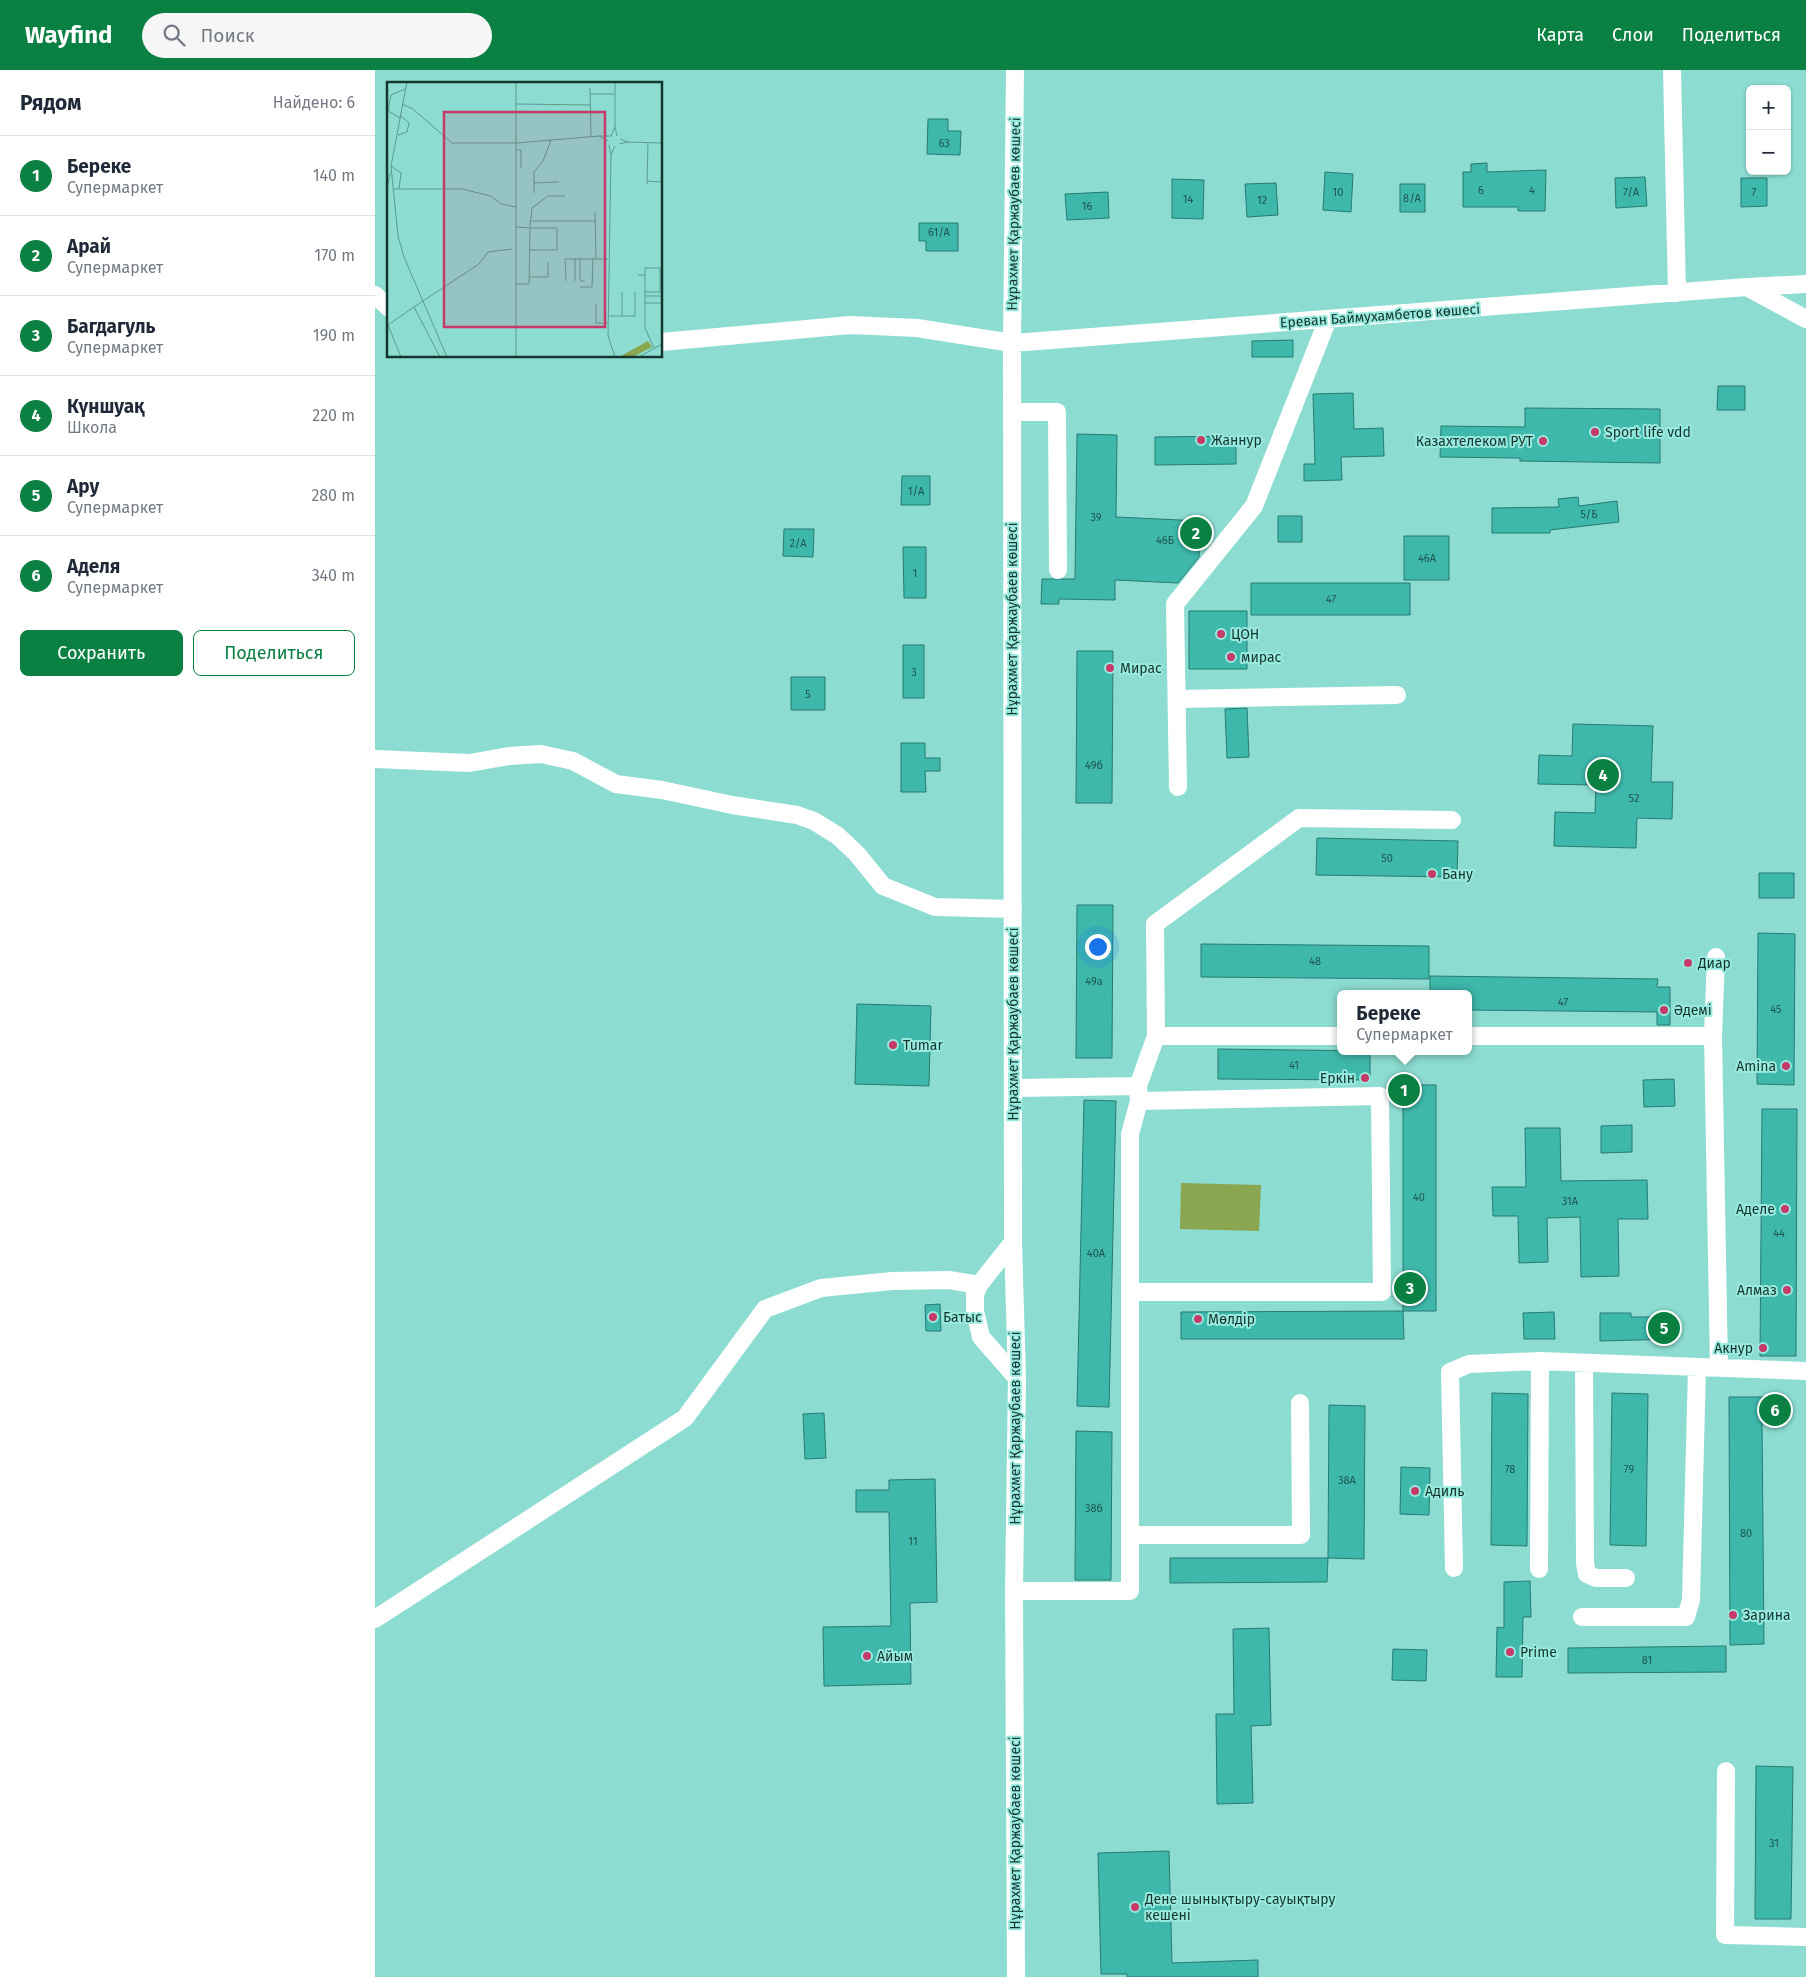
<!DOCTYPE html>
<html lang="ru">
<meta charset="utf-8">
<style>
:root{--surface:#fff;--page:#f6f6f7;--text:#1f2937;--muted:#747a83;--line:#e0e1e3;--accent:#0b8043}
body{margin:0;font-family:"Fira Sans",sans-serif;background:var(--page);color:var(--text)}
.controls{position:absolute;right:15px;top:15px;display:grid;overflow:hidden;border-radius:8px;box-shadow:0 1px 4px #0004}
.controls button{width:45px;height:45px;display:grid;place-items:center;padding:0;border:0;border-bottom:1px solid var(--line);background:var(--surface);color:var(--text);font:25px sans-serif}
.you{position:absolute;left:722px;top:876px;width:18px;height:18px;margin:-12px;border:4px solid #fff;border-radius:50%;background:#1a73e8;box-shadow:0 0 0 8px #1a73e833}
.badge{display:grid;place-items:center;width:32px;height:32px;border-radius:50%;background:var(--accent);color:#fff;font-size:16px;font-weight:700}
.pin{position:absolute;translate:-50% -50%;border:2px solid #fff;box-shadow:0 1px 5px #0006}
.popup{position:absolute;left:962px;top:920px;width:135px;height:65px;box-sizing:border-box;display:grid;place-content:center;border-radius:8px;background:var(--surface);filter:drop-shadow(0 1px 4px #0005);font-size:16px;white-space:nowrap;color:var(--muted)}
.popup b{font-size:19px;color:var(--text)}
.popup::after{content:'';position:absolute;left:50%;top:100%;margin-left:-10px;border:10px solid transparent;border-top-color:var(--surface)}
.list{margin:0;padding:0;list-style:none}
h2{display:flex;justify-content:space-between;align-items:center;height:65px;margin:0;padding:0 20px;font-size:21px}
h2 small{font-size:16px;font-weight:400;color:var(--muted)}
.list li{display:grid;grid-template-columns:32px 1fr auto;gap:15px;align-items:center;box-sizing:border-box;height:80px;padding:0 20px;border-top:1px solid var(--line)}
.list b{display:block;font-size:19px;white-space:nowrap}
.list p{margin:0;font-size:16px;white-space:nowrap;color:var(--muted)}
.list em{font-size:16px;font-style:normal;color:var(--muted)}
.actions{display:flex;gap:10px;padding:15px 20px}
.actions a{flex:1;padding:11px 0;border:1px solid var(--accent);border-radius:8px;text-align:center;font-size:18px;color:var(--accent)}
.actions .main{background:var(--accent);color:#fff}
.icon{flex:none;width:28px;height:28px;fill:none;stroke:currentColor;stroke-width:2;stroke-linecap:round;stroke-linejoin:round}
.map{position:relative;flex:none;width:1431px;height:1907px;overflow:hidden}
header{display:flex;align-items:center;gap:30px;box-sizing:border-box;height:70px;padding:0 25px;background:var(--accent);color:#fff}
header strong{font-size:24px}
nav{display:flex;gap:28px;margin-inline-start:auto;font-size:18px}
.search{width:350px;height:45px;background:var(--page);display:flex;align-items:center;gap:12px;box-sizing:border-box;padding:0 18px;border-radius:28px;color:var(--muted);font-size:19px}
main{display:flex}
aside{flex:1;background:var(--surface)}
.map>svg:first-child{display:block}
.green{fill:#8aa651}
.building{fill:#3eb8ab;stroke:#277b72}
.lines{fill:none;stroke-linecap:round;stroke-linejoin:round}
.minor{stroke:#fff;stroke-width:18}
.poi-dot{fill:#c63969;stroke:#99eade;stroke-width:2}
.labels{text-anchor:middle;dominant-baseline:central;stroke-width:4;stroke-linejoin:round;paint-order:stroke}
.number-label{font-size:11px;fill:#1e5650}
.street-label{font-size:14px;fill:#143631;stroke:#99eade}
.poi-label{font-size:14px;fill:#143631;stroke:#99eade;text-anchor:start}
.inset-road{fill:none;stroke:#5c9a91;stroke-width:1}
.view{fill:#c63969;fill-opacity:0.15;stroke:#c63969;stroke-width:2.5}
.inset-edge{fill:none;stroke:#143631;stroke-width:2.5}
</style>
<header>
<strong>Wayfind</strong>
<div class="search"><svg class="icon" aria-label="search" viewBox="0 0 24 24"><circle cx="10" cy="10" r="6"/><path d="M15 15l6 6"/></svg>Поиск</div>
<nav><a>Карта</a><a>Слои</a><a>Поделиться</a></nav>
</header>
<main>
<aside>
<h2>Рядом<small>Найдено: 6</small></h2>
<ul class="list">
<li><span class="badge">1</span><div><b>Береке</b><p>Супермаркет</p></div><em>140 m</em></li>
<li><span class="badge">2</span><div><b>Арай</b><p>Супермаркет</p></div><em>170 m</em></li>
<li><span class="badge">3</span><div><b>Багдагуль</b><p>Супермаркет</p></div><em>190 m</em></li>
<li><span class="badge">4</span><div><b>Күншуақ</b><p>Школа</p></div><em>220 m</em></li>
<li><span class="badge">5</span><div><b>Ару</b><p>Супермаркет</p></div><em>280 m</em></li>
<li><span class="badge">6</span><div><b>Аделя</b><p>Супермаркет</p></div><em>340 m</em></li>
</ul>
<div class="actions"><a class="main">Сохранить</a><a>Поделиться</a></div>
</aside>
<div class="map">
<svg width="1431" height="1907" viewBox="0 0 1431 1907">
<rect width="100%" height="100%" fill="#8cdcd1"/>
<!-- green -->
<path class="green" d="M806 1113 886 1115 884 1161 805 1159Z"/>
<!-- building -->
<path class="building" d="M553 49H573V61H586L585 85 552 84Z
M1112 93V102L1171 100 1170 141H1143V137H1088V102H1096V94Z
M950 102 978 104 976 142 948 140Z
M1270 107 1272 136 1241 138 1240 108Z
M1366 108H1392V136L1366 137Z
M797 109 829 110 828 149 797 148Z
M901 113 903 145 872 147 870 114Z
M1025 114H1050V142H1025Z
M733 122 734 148 692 150 690 124Z
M544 153H583V181H551V171H544Z
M918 270V287H877V271Z
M1343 316H1370V340H1342Z
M978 323 979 359 1008 358 1009 386 966 387 967 410 929 411V394H940L938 324Z
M1150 338 1285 339V393L1145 391V388L1065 387 1066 356 1150 357Z
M702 364 742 365 741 447 826 451 824 487 803 513 740 510V530L684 529V534H666L667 509H700Z
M861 366V394L780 395V367Z
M527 406H555V435H526Z
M1203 427 1204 436 1242 431 1244 452 1175 460V463H1117V438L1184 437 1183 429Z
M903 446H927V472H903Z
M409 459H439L438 487 408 486Z
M1029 466H1074V510H1029Z
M528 477H551V528H529Z
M876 513H1035V545H876Z
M814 541H872V599H814Z
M528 575H549V628H528Z
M702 581H738L737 733H701Z
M416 607H450V640H416Z
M872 638 874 687 852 688 850 639Z
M1198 654 1278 656 1276 712H1298L1297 749 1262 748 1261 778 1179 776 1180 742 1220 743 1221 715 1163 714 1164 685 1197 686Z
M526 673H550V688H565V701H550L551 722H526Z
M942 768 1083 771 1082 807 941 805Z
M1384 803H1419V828H1384Z
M702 835H738L737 988H701Z
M1383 863 1420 864 1419 1015 1382 1014Z
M826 874 1054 876V909L826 907Z
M1055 906 1283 909 1282 917H1295V955H1282V942L1093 940V924H1055Z
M482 934 556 936 554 1016 480 1014Z
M843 979 995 981V1010L843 1009Z
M1299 1009 1300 1036 1269 1037 1268 1010Z
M1028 1015H1061V1241H1028Z
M709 1030 741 1031 734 1337 702 1336Z
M1387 1039H1422L1421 1286H1385Z
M1257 1055V1082L1226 1083V1056Z
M1150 1058H1185L1186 1111 1272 1110 1273 1149H1243L1244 1206 1206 1207 1205 1147 1172 1148 1173 1192 1144 1193 1143 1146H1118L1117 1117H1151Z
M565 1234 566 1261H551L550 1235Z
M1028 1241 1029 1269H806V1242Z
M1179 1242 1180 1269H1149L1148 1243Z
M1225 1243H1256V1247H1299V1269L1225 1271Z
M1117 1323 1153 1324 1152 1476 1116 1475Z
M1237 1323 1273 1324 1271 1476 1235 1475Z
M1354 1327H1412V1352H1387L1389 1574 1355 1575Z
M954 1335 990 1336 989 1489 953 1488Z
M449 1343 451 1388 430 1389 428 1344Z
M701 1361 737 1362 736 1510H700Z
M1026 1397 1055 1398 1054 1445 1025 1444Z
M560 1409 562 1532 535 1533 536 1614 449 1616 448 1557 516 1556 514 1442H481V1420H514V1410Z
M795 1488H953L952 1512 795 1513Z
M1155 1511 1156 1547H1148L1147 1607H1121L1122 1557 1129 1558V1512Z
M894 1558 896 1655 876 1656 878 1733 842 1734 841 1644H859L858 1559Z
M1351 1576V1602L1193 1603V1578Z
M1018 1579 1052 1580 1051 1611 1017 1610Z
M1381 1696 1418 1697 1416 1849H1380Z
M794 1781 797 1893 883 1890V1907H752V1904H726L723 1783Z"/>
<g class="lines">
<!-- minor -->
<path class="minor" d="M640 0 637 273 638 1172 642 1308 639 1521 641 1907
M1297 0 1302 223
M1431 214 1372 217 1431 249
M0 225 14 238
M286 272 475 255 542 258 637 273 1372 217
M637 342H682L683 500
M802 629 1022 625
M0 689 94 693 134 686 166 684 198 691 241 714 287 720 357 735 422 745 439 751 463 766 482 784 508 816 560 837 638 839
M803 717 800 534 879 436 953 249
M1341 887 1338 966 1344 1298
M781 966H965
M1093 966H1338
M763 1016 781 966 780 854 924 748 1077 750
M638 1018 763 1016 764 1031 755 1064V1521H639
M638 1172 604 1215 600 1224V1241L606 1267 642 1308
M755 1222H1007L1005 1026 764 1031
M1209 1294 1210 1493 1212 1504 1221 1508H1251
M755 1465H926L925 1333
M1079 1498 1075 1302 1094 1294 1165 1291 1431 1301
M1164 1499 1165 1291
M1207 1547H1311L1316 1530 1322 1298
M0 1549 310 1348 390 1239 446 1218 517 1211 574 1210 604 1215
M1351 1701 1350 1865 1431 1867"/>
</g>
<!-- markers -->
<g class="poi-dot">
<circle cx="1220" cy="362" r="5"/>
<circle cx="826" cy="370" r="5"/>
<circle cx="1168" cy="371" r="5"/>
<circle cx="846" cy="564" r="5"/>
<circle cx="856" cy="587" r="5"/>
<circle cx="735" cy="598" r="5"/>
<circle cx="1057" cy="804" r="5"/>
<circle cx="1313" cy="893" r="5"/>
<circle cx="1289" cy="940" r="5"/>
<circle cx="518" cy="975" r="5"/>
<circle cx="1411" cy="996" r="5"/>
<circle cx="990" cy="1008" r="5"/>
<circle cx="1410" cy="1139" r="5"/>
<circle cx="1412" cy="1220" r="5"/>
<circle cx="558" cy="1247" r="5"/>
<circle cx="823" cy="1249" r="5"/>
<circle cx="1388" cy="1278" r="5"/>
<circle cx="1040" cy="1421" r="5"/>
<circle cx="1358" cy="1545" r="5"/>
<circle cx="1135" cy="1582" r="5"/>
<circle cx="492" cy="1586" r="5"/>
<circle cx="760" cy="1837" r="5"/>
</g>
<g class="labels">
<!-- number labels -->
<g class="number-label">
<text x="569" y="73">63</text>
<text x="1106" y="120">6</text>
<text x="1157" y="120">4</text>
<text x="963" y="122">10</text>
<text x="1256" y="122">7/А</text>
<text x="1379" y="122">7</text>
<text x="1037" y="128">8/А</text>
<text x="813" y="129">14</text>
<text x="887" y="130">12</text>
<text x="712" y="136">16</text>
<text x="564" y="162">61/А</text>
<text x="541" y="421">1/А</text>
<text x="1214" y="444">5/Б</text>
<text x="721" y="447">39</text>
<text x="790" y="470">46Б</text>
<text x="423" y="473">2/А</text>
<text x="1052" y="488">46А</text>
<text x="540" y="503">1</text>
<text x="956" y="529">47</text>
<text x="539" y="602">3</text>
<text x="433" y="624">5</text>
<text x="719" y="695">49б</text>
<text x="1259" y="728">52</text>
<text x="1012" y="788">50</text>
<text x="940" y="891">48</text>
<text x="719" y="911">49а</text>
<text x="1188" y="932">47</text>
<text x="1401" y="939">45</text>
<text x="919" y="995">41</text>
<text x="1044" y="1127">40</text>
<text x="1195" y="1131">31А</text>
<text x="1404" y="1163">44</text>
<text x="721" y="1183">40А</text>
<text x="1135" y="1399">78</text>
<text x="1254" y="1399">79</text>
<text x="972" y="1410">38А</text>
<text x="719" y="1438">38б</text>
<text x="1371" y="1463">80</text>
<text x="538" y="1471">11</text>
<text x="1272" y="1590">81</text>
<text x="1399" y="1773">31</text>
</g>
<!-- street labels -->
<g class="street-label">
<text transform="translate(639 144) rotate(-89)">Нұрахмет Қаржаубаев көшесі</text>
<text transform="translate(1005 246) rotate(-4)">Ереван Баймухамбетов көшесі</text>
<text transform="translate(637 549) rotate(-90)">Нұрахмет Қаржаубаев көшесі</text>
<text transform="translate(638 954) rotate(-90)">Нұрахмет Қаржаубаев көшесі</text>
<text transform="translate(640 1358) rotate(-90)">Нұрахмет Қаржаубаев көшесі</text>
<text transform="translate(640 1763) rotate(-90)">Нұрахмет Қаржаубаев көшесі</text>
</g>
<!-- poi labels -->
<g class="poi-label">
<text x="1230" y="362">Sport life vdd</text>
<text x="836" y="370">Жаннур</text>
<text x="1158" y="371" text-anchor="end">Казахтелеком РУТ</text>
<text x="856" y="564">ЦОН</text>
<text x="866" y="587">мирас</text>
<text x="745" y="598">Мирас</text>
<text x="1067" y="804">Бану</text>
<text x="1323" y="893">Диар</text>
<text x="1299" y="940">Әдемі</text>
<text x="528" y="975">Tumar</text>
<text x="1401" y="996" text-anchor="end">Amina</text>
<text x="980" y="1008" text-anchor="end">Еркін</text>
<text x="1400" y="1139" text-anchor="end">Аделе</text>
<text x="1402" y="1220" text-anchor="end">Алмаз</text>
<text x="568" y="1247">Батыс</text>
<text x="833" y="1249">Мөлдір</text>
<text x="1378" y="1278" text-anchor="end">Акнур</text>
<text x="1050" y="1421">Адиль</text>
<text x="1368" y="1545">Зарина</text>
<text x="1145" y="1582">Prime</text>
<text x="502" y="1586">Айым</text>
<text x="770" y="1829">Дене шынықтыру-сауықтыру<tspan x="770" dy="16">кешені</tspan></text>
</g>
</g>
<!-- overview -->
<g transform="translate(12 12)">
<rect width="275" height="275" fill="#8cdcd1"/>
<path d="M261 259 265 265 246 275H232Z" fill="#8aa651"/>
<path class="inset-road" d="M203 6 204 54M203 12H228M15 22 26 27 65 61H129L212 54M129 22 203 23M13 36 1 29 4 13 18 7M228 45V0M11 53 20 50 22 41 14 34M221 59 212 54H224L228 45 230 54M241 60 275 61M232 62 241 60 233 57M222 63 224 73 228 64M129 68H134V86M224 73 221 254 228 275M4 84 14 91 12 107M4 84 11 154 17 175 60 275M4 84 20 0M260 99 275 100M147 101 172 100M260 102 261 60M0 107 3 91M7 107H75L104 114 114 122 129 125M147 111V90L156 79 164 58M208 130 209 176M145 139H208M129 145 143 146 142 202H129M143 145 145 126 161 114H178M142 168H170V146H143M193 176V198L198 200M251 193H258V246L267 266M258 193V186H275M142 195H161V180M179 199 178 177H221M188 199V176M193 205H205L206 176M235 210V234M258 210H275M273 210V186M258 214H275M258 221H275M209 222V241H221M27 225 92 182 101 170 125 167M221 234H248V210M14 275 1 243 27 225 53 275M129 275V0M252 275 275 262"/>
<path class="view" d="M57 30H218V245H57Z"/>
<rect width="275" height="275" class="inset-edge"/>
</g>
</svg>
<div class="controls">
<button>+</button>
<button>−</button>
</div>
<div class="you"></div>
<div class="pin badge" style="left:1029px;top:1020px">1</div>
<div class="popup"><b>Береке</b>Супермаркет</div>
<div class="pin badge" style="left:821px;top:463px">2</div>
<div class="pin badge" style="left:1035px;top:1218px">3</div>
<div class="pin badge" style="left:1228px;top:705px">4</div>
<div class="pin badge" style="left:1289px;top:1258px">5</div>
<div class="pin badge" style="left:1400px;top:1340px">6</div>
</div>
</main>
